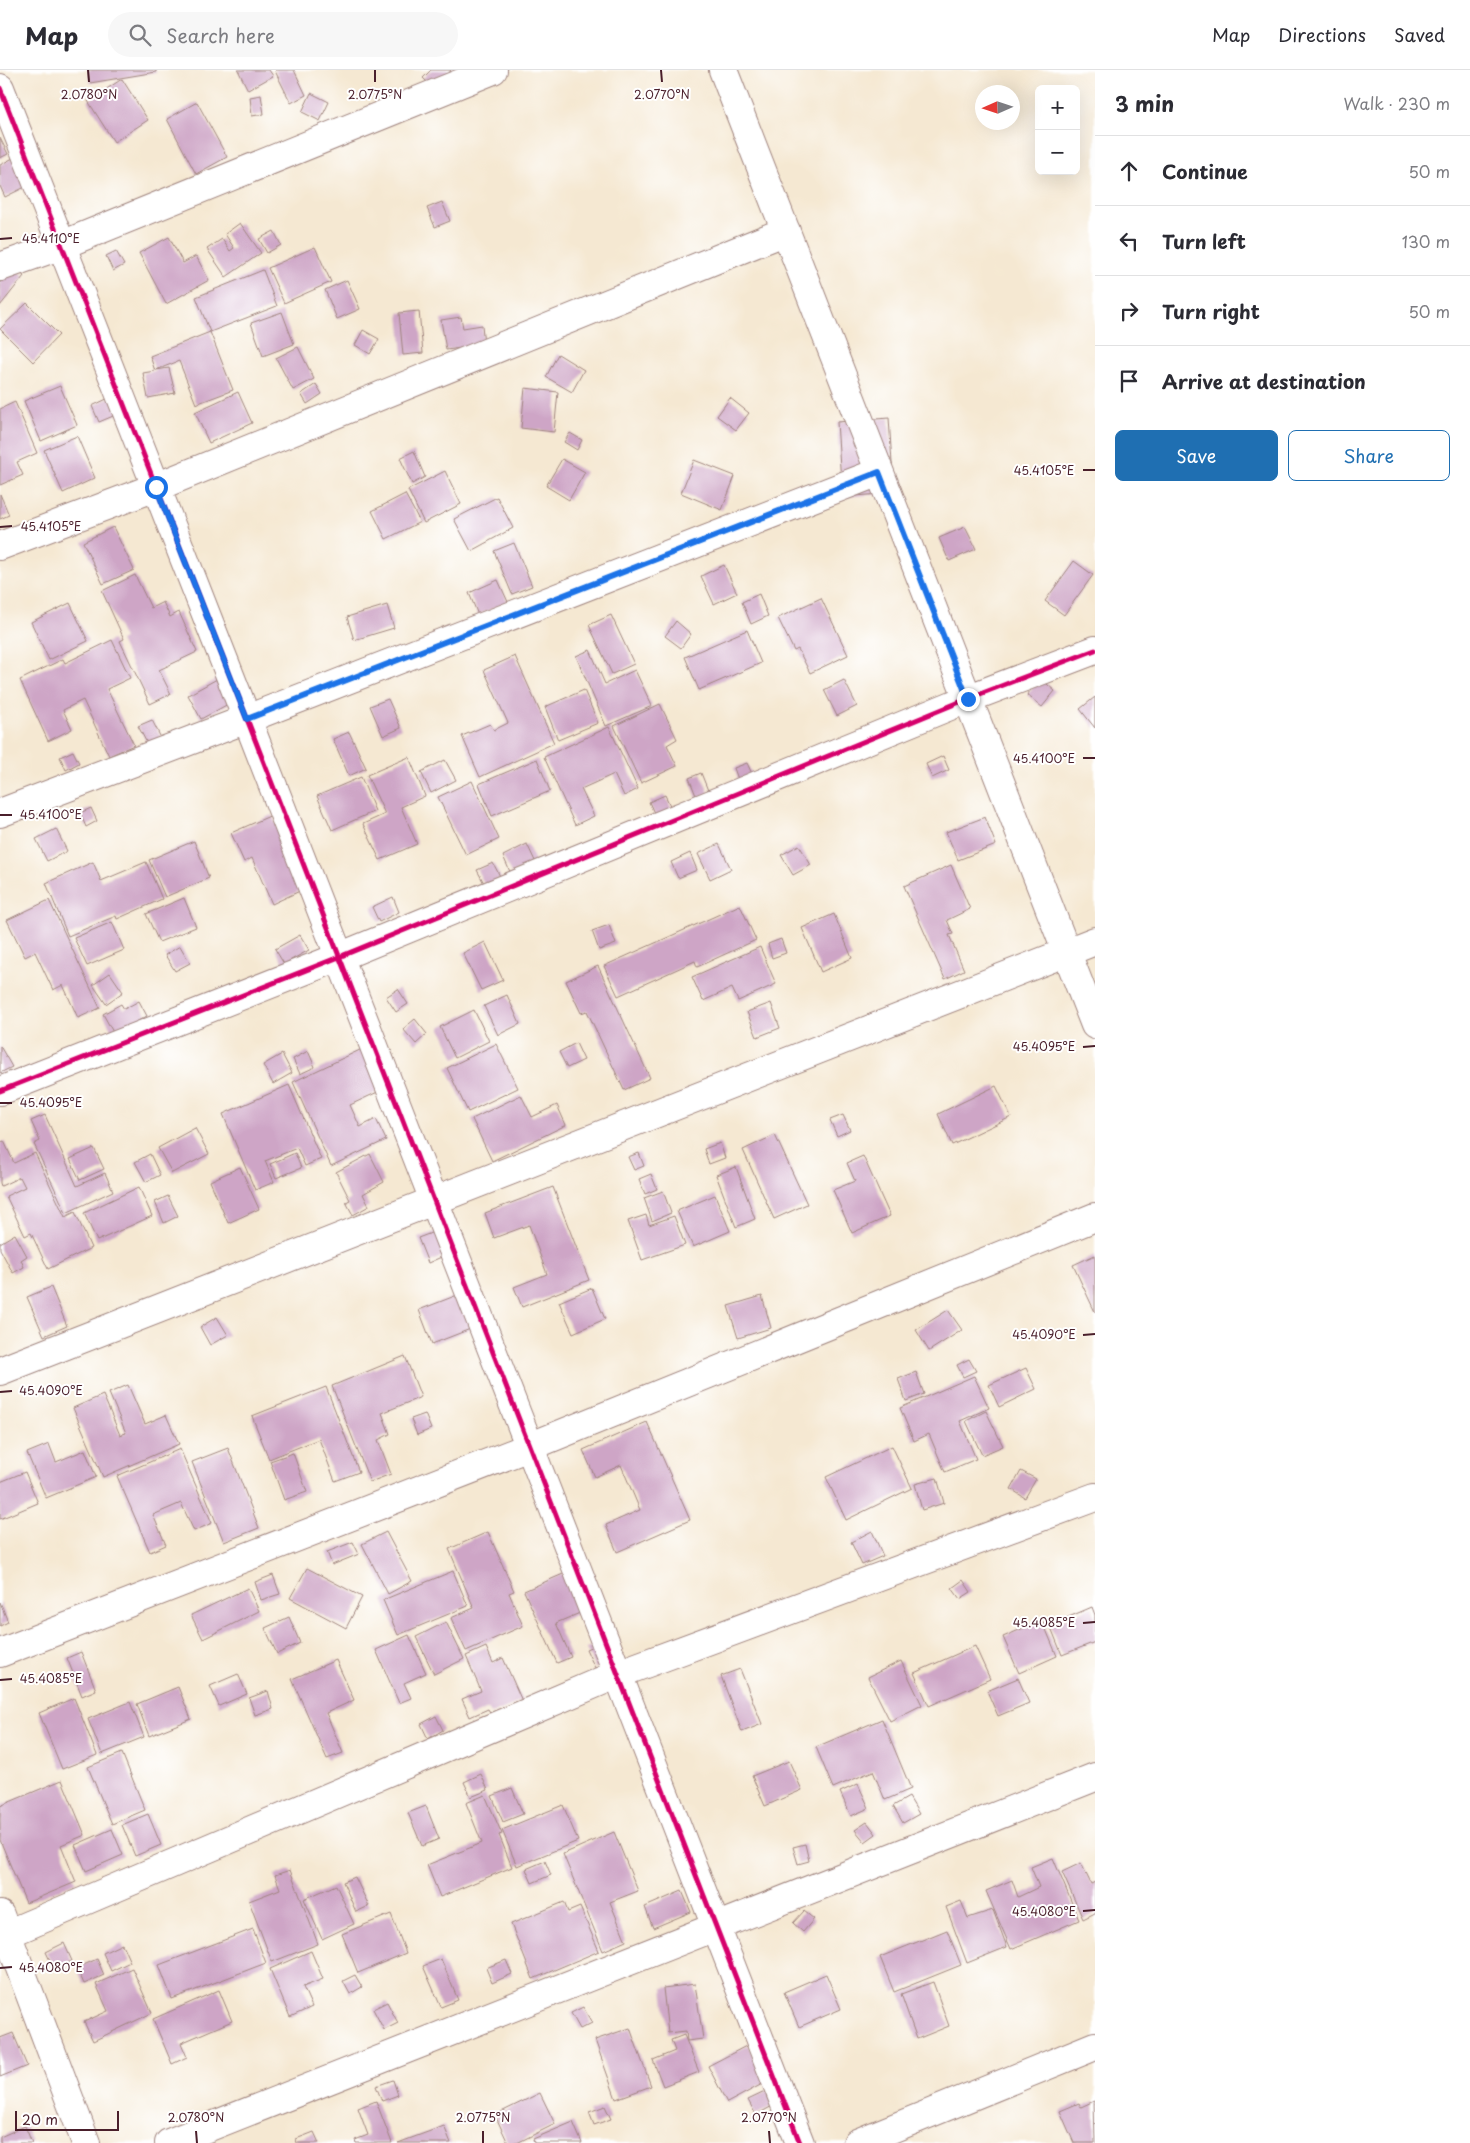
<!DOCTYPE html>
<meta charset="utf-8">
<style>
:root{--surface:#fff;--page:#f7f7f7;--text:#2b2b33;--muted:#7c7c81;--line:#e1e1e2;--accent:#1f6fb2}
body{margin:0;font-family:"Playpen Sans",sans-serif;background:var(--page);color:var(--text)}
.controls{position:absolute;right:15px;top:15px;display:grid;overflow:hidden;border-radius:8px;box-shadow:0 5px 20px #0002}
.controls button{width:45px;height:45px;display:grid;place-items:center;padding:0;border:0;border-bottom:1px solid var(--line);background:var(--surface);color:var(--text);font:25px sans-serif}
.compass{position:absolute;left:975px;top:15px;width:45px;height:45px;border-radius:50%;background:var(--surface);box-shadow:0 5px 20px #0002;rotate:267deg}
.scale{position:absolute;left:15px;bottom:12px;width:104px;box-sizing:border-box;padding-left:5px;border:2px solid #4a1f2b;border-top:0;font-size:14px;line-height:18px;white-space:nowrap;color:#4a1f2b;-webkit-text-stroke:4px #fff;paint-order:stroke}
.stop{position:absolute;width:15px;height:15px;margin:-11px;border:4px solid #1a73e8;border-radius:50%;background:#fff}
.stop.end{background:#1a73e8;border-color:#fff;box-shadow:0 1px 5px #0008}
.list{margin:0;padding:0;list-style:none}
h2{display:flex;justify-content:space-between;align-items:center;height:65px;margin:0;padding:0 20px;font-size:21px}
h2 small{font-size:16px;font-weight:400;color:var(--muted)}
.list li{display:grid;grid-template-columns:32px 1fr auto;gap:15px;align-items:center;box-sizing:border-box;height:70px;padding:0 20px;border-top:1px solid var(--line)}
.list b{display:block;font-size:19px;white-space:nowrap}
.list em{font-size:16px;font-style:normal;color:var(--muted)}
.actions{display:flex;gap:10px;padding:15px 20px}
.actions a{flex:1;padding:11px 0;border:1px solid var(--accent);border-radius:8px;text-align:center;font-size:18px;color:var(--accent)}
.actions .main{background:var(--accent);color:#fff}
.icon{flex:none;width:28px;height:28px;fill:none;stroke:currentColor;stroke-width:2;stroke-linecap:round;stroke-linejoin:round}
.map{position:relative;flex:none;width:1095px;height:2073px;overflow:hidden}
header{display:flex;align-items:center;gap:30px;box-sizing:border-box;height:70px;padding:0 25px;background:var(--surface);border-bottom:1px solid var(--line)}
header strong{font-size:24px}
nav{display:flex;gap:28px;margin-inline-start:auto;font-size:18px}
.search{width:350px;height:45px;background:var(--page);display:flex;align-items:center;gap:12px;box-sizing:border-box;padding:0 18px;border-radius:28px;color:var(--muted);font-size:19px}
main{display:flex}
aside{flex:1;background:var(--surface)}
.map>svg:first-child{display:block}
.building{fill:#cea5c6}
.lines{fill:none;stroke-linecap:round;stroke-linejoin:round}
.minor-casing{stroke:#a0847e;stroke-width:30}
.minor{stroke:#fff;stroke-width:28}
.cycleway-casing{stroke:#fff;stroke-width:8}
.cycleway{stroke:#d6006c;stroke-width:5}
.route{stroke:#1a73e8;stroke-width:6}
.ticks{fill:none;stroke:#4a1f2b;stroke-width:2}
.ticks-label{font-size:12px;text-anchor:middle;fill:#4a1f2b;stroke:#fff;stroke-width:4;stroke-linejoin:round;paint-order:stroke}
</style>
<header>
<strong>Map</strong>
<div class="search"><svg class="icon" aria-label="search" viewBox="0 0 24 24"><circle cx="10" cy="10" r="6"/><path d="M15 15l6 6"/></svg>Search here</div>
<nav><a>Map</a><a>Directions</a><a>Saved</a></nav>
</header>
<main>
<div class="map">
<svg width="1095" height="2073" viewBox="0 0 1095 2073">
<rect width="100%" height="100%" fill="#fff"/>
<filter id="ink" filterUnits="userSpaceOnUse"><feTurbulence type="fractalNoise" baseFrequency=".02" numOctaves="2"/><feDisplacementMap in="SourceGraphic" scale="10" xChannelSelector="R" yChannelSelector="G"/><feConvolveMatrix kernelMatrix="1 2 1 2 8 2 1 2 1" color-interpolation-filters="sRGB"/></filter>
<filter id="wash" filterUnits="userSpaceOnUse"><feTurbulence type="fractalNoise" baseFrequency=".0096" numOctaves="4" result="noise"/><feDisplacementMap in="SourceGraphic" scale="20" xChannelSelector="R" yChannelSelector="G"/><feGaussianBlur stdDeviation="1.12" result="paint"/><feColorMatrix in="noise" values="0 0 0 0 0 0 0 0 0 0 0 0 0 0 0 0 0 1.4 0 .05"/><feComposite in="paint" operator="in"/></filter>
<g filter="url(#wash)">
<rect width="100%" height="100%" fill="#f5e8d2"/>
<g id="blocks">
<!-- building -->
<path class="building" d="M88 0H156V2L90 13Z
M238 0H269L273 6 248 20Z
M277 0H294L306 25 291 33 275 1Z
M431 0H450L457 7 440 24 423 8Z
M122 9 148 50 114 72 88 31Z
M311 23 329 32 320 51 302 42Z
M261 25 264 44 252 46 250 27Z
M197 32 227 87 196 104 167 49Z
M0 68 8 84 0 88Z
M13 88 27 116 5 127 0 116V95Z
M442 132 450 151 435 157 427 138Z
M240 153 261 183 226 207 207 179 222 169 230 181 234 178 225 164Z
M274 161 281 175 267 183 259 169Z
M169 167 183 193 196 186 209 210 166 234 139 183Z
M315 177 331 212 284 233 268 198Z
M116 181 124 195 113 201 106 186Z
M0 187 24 206 0 236Z
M263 200 277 236 210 262 196 227Z
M347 210 360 239 337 249 325 220Z
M27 233 59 265 33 292 0 259Z
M419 241 423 283 403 285 399 243Z
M282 242 294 274 263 286 251 253Z
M461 247 463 258 482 255 484 275 446 280 441 250Z
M363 260 379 269 370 284 355 275Z
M210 262 233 320 196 334 179 291 156 300 169 298 175 323 148 328 143 303 155 301 150 286Z
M298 277 314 309 293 320 276 288Z
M558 284 584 300 572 322 546 307Z
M316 314 322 324 307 334 301 324Z
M60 316 77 355 41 371 24 331Z
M525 318 558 322 554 362 521 358Z
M238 322 252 353 209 373 195 342Z
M111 327 118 344 99 352 92 336Z
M730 328 749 343 736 360 717 346Z
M15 332 37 383 17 392 23 405 0 415V339Z
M889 348 894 423 842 427 837 352Z
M570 363 582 370 577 380 564 372Z
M77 366 95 408 63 423 44 380Z
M414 381 425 407 412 414 400 388Z
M562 389 585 402 569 430 546 416Z
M694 390 735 406 722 440 681 423Z
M445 401 461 434 424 453 408 420Z
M0 424 9 445 0 449Z
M405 424 420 452 386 469 372 441Z
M497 427 513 458 471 481 454 449Z
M113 457 134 500 103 514 83 472Z
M965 457 976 479 949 491 939 468Z
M514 473 532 516 512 524 494 481Z
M1074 491 1093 505 1064 545 1045 531Z
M724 495 737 523 714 534 701 506Z
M135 505 151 538 163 532 170 547 179 542 197 582 159 600 171 624 150 634 120 571 124 569 102 521Z
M498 510 508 532 478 545 469 523Z
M759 524 768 546 751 554 742 532Z
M821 528 848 585 810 603 798 579 794 581 778 548Z
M70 533 88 571 49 590 31 552Z
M387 535 394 558 354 570 347 547Z
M611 545 634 594 612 604 589 555Z
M676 551 691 564 681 578 665 566Z
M747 560 761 593 699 620 685 587Z
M112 570 130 608 107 619 134 675 109 686 83 630 63 640 72 659 48 671 20 610 63 589 65 593Z
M590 580 605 614 635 600 652 636 606 656 576 586Z
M515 586 554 673 480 707 462 666 490 654 494 660 508 653 484 600Z
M1040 608 1055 621 1042 637 1027 625Z
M217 609 230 633 201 649 188 625Z
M844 610 857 636 837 646 824 620Z
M584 620 598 653 558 670 545 637Z
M1095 627V658L1080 639Z
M388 629 401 658 383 666 370 636Z
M660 634 677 669 667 675 677 696 641 713 614 656Z
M152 650 162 670 149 677 138 656Z
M609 657 638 719 624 726 614 704 581 719 594 746 575 755 544 687Z
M349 662 366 698 349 706 333 669Z
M73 681 79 693 66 700 60 687Z
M943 686 949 700 932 708 926 694Z
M409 687 425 726 401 737 417 774 380 790 363 754 385 744 367 705Z
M537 689 550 721 492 746 479 714Z
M445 690 456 710 431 723 421 702Z
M747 693 753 706 739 712 734 698Z
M701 703 709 723 697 728 689 708Z
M361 707 375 741 332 760 317 726Z
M472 711 499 769 466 785 438 727Z
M665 725 674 744 658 752 649 732Z
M91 738 97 751 86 757 80 743Z
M272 745 304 819 272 834 252 788 244 792 231 763Z
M985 747 996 775 958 790 946 762Z
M56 759 67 781 47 791 36 769Z
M194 771 209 808 165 827 149 790Z
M527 774 535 791 511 804 503 786Z
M719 774 731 799 710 809 698 784Z
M799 775 811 795 793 805 781 785Z
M690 783 697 800 678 808 671 792Z
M93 792 101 811 146 792 162 829 117 849 116 846 68 866 46 813Z
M493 793 501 808 485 815 477 800Z
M951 795 970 839 947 850 953 864 949 865 964 900 945 909 904 816Z
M393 827 399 842 379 852 372 837Z
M184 828 196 857 159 872 146 844Z
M49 830 100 938 78 948 63 915 53 920 35 882 25 887 7 850Z
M740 835 756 870 697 897 695 891 618 926 604 896Z
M834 844 852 888 821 902 802 858Z
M112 852 124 880 87 896 74 868Z
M609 855 616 874 599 880 592 861Z
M300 865 309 880 284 894 275 879Z
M781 869 786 883 772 888 768 874Z
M485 872 503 910 481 920 463 883Z
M180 876 190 893 175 901 165 885Z
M760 877 776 914 738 931 732 918 703 931 692 907Z
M598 896 650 1008 624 1020 587 941 581 943 566 911Z
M110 903 123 922 106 934 93 915Z
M398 919 408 934 396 942 386 927Z
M507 925 520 954 498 965 484 936Z
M139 931 147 946 114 964 103 944 121 934 124 939Z
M771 933 780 958 757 967 747 942Z
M474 940 489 971 455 988 440 957Z
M415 949 427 964 416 974 403 959Z
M576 973 584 990 567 998 559 982Z
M496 974 518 1018 468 1042 447 998Z
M0 976 12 997 0 1003Z
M364 978 384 1019 350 1035 360 1057 376 1049 386 1070 331 1096 293 1012Z
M308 981 315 997 300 1004 293 989Z
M282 984 292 1003 273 1014 263 995Z
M289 1015 321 1089 305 1096 297 1078 265 1091 274 1112 255 1120 223 1044Z
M996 1016 1011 1047 952 1075 938 1044Z
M521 1025 532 1047 557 1035 566 1055 492 1091 472 1049Z
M45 1045 77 1116 105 1103 113 1121 66 1143 34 1074 40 1071 31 1051Z
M843 1045 850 1060 837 1066 830 1050Z
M195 1058 209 1084 172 1103 158 1078Z
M775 1065 807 1134 774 1149 743 1080Z
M4 1071 14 1093 35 1083 65 1147 75 1142 91 1178 48 1199 31 1163 25 1166 6 1126 25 1117 20 1107 1 1116 0 1113V1073Z
M720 1073 725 1088 709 1094 704 1079Z
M94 1078 104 1099 80 1110 70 1089Z
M295 1083 301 1098 276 1108 270 1094Z
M639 1083 644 1096 634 1100 628 1087Z
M150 1084 160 1105 146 1112 135 1092Z
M370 1084 384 1112 363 1124 369 1136 353 1145 346 1132 350 1130 336 1102Z
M863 1086 890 1146 852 1163 833 1120 855 1111 847 1093Z
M240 1097 259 1139 228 1153 210 1111Z
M736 1097 755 1149 736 1157 716 1105Z
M651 1104 657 1119 645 1124 639 1109Z
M139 1117 152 1146 97 1171 84 1143Z
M553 1117 589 1210 522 1237 514 1217 547 1204 529 1155 494 1168 485 1143Z
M663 1121 671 1143 652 1151 644 1128Z
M715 1125 730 1161 693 1177 677 1141Z
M168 1126 178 1146 164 1153 155 1132Z
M646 1145 649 1155 674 1146 685 1175 642 1190 628 1151Z
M439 1160 448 1184 428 1193 418 1168Z
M15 1164 27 1186 21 1190 24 1197 13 1203 0 1179V1173Z
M1095 1185V1242L1073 1195Z
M51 1217 67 1256 44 1266 27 1227Z
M592 1218 605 1249 573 1263 559 1232Z
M465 1222 478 1256 432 1274 419 1240Z
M762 1226 771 1258 738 1268 728 1236Z
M948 1240 962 1260 929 1281 916 1260Z
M217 1247 228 1265 210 1275 200 1257Z
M405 1286 421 1327 382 1343 390 1364 378 1370 391 1404 370 1412 332 1316Z
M969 1289 976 1301 963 1307 957 1295Z
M1026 1298 1036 1319 999 1337 989 1315Z
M916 1302 924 1324 906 1331 898 1309Z
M974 1306 989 1338 960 1351 976 1389 945 1402 929 1364 914 1371 900 1338Z
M128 1315 145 1354 166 1345 179 1374 103 1407 73 1338 103 1325 120 1365 126 1363 109 1323Z
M326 1317 359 1402 335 1411 319 1369 269 1389 252 1346Z
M986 1341 1003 1376 982 1385 966 1351Z
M425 1344 431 1359 417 1365 411 1349Z
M647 1352 690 1450 617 1482 606 1455 640 1440 621 1395 595 1407 583 1380Z
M49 1374 56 1392 85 1380 96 1407 46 1428 27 1383Z
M892 1376 912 1418 846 1450 826 1407Z
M228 1378 259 1458 224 1472 192 1392Z
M180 1379 212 1453 194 1461 181 1433 153 1445 166 1475 150 1482 117 1406Z
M293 1383 307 1422 284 1430 270 1391Z
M1021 1401 1036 1409 1025 1428 1011 1419Z
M25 1402 38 1433 0 1449V1412Z
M937 1408 944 1433 922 1440 915 1414Z
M872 1461 883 1486 862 1495 851 1472Z
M386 1462 412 1511 388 1524 362 1474Z
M488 1462 514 1521 509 1523 523 1556 466 1581 451 1548 474 1538 449 1479Z
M353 1472 359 1484 332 1495 327 1482Z
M307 1498 362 1527 346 1558 290 1528Z
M453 1501 468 1536 398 1565 383 1530Z
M570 1501 587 1540 556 1553 571 1587 557 1593 524 1521Z
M273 1505 280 1524 261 1530 255 1512Z
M963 1510 971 1522 960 1529 952 1518Z
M248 1518 259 1541 203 1569 191 1545Z
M0 1532 8 1552 0 1556Z
M1092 1537 1095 1545V1572L1062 1585 1050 1555Z
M289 1547 300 1573 277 1584 265 1558Z
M1042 1550 1057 1586 1019 1603 1003 1567Z
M446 1552 464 1589 434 1604 416 1567Z
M409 1565 426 1603 404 1613 411 1628 399 1633 376 1580Z
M602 1572 611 1592 595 1598 586 1579Z
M975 1576 990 1609 929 1636 914 1603Z
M486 1577 493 1593 503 1588 522 1631 491 1644 488 1639 470 1647 462 1629 481 1621 466 1586Z
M81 1582 96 1620 82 1626 67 1588Z
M336 1590 354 1630 326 1643 343 1683 327 1689 292 1609Z
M901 1591 922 1635 890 1651 868 1607Z
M740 1599 762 1654 742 1662 721 1606Z
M238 1604 247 1624 219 1636 210 1616Z
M1018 1608 1029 1633 998 1646 987 1621Z
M178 1617 191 1649 149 1666 137 1634Z
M268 1621 273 1639 255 1645 249 1628Z
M74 1628 97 1685 62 1699 39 1643Z
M130 1632 144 1667 102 1684 88 1649Z
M436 1646 443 1660 428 1669 421 1654Z
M882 1649 911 1719 885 1730 873 1701 833 1718 816 1677Z
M122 1683 145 1740 112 1754 88 1697Z
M789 1691 802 1720 765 1736 752 1706Z
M481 1704 488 1720 471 1727 464 1712Z
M62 1710 85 1765 61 1775 76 1812 26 1833 0 1770V1736Z
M858 1714 869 1738 851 1746 840 1722Z
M512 1718 523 1744 503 1752 492 1726Z
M485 1725 502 1764 499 1765 512 1797 440 1827 427 1795 482 1773 466 1733Z
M909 1727 919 1744 903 1753 893 1736Z
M563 1735 578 1771 517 1796 502 1760Z
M426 1736 439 1769 422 1776 408 1743Z
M148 1744 161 1775 135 1786 122 1755Z
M867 1752 876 1764 865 1772 855 1760Z
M112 1759 123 1785 86 1801 75 1775Z
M614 1762 638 1821 610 1832 626 1871 603 1881 563 1784Z
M805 1774 809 1791 798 1794 793 1777Z
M1053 1788 1079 1850 1011 1879 986 1821 1012 1810 1018 1827 1039 1817 1031 1797Z
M545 1791 551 1805 532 1813 526 1799Z
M1081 1793 1091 1814 1095 1812V1843L1083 1849 1062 1802Z
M290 1800 318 1874 272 1892 249 1831 280 1819 275 1805Z
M355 1807 369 1836 356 1842 343 1812Z
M336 1815 354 1854 322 1869 304 1829Z
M682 1821 691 1842 653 1858 645 1837Z
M961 1831 968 1848 993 1840 1007 1877 967 1893 946 1837Z
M564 1832 568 1842 580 1837 599 1881 533 1909 511 1854Z
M804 1841 814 1849 803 1862 793 1853Z
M391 1844 406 1883 358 1903 342 1864Z
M253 1859 266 1893 172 1929 159 1895Z
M947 1860 961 1895 894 1922 880 1887Z
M64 1873 72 1891 54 1899 46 1882Z
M122 1874 130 1892 111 1901 103 1883Z
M311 1881 323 1909 303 1917 312 1937 290 1947 270 1899Z
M97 1889 104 1905 84 1914 77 1898Z
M441 1889 458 1930 441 1937 423 1896Z
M506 1890 512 1904 492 1913 486 1898Z
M132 1898 152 1943 93 1971 84 1952 108 1941 96 1914Z
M826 1904 841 1939 799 1957 784 1922Z
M355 1905 362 1917 350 1924 343 1911Z
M933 1912 949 1956 917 1969 901 1924Z
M695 1914 703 1969 687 1971 686 1961 668 1963 663 1918Z
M219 1920 232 1951 181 1973 187 1987 172 1994 153 1949Z
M387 1932 398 1953 384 1960 373 1939Z
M583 1937 592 1953 580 1959 571 1943Z
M630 1958 651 2016 616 2029 595 1970Z
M13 1963 27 1996 0 2007V1968Z
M684 1965 699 2002 663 2016 653 1990 675 1981 671 1970Z
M748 1975 766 2012 727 2033 708 1996Z
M393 2010 398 2025 382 2031 376 2016Z
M769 2020 776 2034 756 2045 748 2030Z
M540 2023 555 2054 517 2073H508L495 2045Z
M376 2031 392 2073H356L355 2070 368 2065 358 2038Z
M1094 2031 1095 2073H1074L1060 2041 1079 2033 1081 2037Z
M605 2036 611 2049 594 2055 589 2042Z
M573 2052 582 2073H534L533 2069Z
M25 2056 32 2073H0V2067Z
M444 2056 451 2073H398Z
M314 2062 319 2073H297L296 2069Z"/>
</g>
</g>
<g filter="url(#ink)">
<use href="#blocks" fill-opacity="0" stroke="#a0847e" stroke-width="1"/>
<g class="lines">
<defs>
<path id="minor" d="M723 0 1095 955
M0 18 247 649 800 2073
M0 197 62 175 493 0
M0 476 156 417 786 161
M0 743 247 649 879 402
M0 1021 339 887 967 629 1095 580
M0 1301 1095 871
M0 1583 529 1377 1095 1147
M0 1845 86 2073
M0 1867 618 1604 1095 1427
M169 2073 1095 1707
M857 2073 1095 1976"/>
</defs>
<!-- minor casing -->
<use href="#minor" class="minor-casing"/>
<!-- minor -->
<use href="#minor" class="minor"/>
<defs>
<path id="cycleway" d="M0 18 247 649 800 2073
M0 1021 339 887 967 629 1095 580"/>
</defs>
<!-- cycleway casing -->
<use href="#cycleway" class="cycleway-casing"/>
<!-- cycleway -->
<use href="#cycleway" class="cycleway"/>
</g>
</g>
<g class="lines" filter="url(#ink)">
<!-- route -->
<path class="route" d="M156 417 247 649 879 402 968 629"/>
</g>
<!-- ticks -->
<path class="ticks" d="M88 0 89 12M375 0V12M661 0 662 12M0 169 12 168M1083 400H1095M0 457 12 456M1083 688H1095M0 745H12M1083 977 1095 976M0 1033H12M1083 1265 1095 1264M0 1322 12 1321M1083 1553 1095 1552M0 1610 12 1609M1083 1841 1095 1840M0 1898 12 1897M196 2061 197 2073M483 2061V2073M769 2061 770 2073"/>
<g class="ticks-label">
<text x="89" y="29">2.0780°N</text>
<text x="375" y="29">2.0775°N</text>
<text x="662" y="29">2.0770°N</text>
<text x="51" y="173">45.4110°E</text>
<text x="1044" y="405">45.4105°E</text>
<text x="51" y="461">45.4105°E</text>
<text x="1044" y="693">45.4100°E</text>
<text x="51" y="749">45.4100°E</text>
<text x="1044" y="981">45.4095°E</text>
<text x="51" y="1037">45.4095°E</text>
<text x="1044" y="1269">45.4090°E</text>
<text x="51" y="1325">45.4090°E</text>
<text x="1044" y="1557">45.4085°E</text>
<text x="51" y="1613">45.4085°E</text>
<text x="1044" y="1846">45.4080°E</text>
<text x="51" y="1902">45.4080°E</text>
<text x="196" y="2052">2.0780°N</text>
<text x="483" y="2052">2.0775°N</text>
<text x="769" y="2052">2.0770°N</text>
</g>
</svg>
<div class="controls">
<button>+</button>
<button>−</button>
</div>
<svg class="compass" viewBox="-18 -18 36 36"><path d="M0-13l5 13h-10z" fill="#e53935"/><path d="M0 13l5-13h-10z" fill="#7c7c81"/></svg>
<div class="scale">20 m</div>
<div class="stop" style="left:156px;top:417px"></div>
<div class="stop end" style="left:968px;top:629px"></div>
</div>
<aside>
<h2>3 min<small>Walk · 230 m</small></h2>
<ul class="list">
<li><svg class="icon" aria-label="ahead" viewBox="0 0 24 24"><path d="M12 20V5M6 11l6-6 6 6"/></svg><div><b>Continue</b></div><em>50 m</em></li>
<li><svg class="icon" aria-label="left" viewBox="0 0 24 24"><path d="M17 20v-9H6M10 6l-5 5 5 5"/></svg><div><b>Turn left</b></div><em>130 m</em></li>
<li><svg class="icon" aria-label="right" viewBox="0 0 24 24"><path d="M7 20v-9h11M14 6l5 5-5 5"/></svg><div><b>Turn right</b></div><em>50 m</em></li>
<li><svg class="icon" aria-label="arrive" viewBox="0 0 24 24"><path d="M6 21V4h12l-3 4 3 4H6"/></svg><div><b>Arrive at destination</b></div></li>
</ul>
<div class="actions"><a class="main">Save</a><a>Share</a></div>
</aside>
</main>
